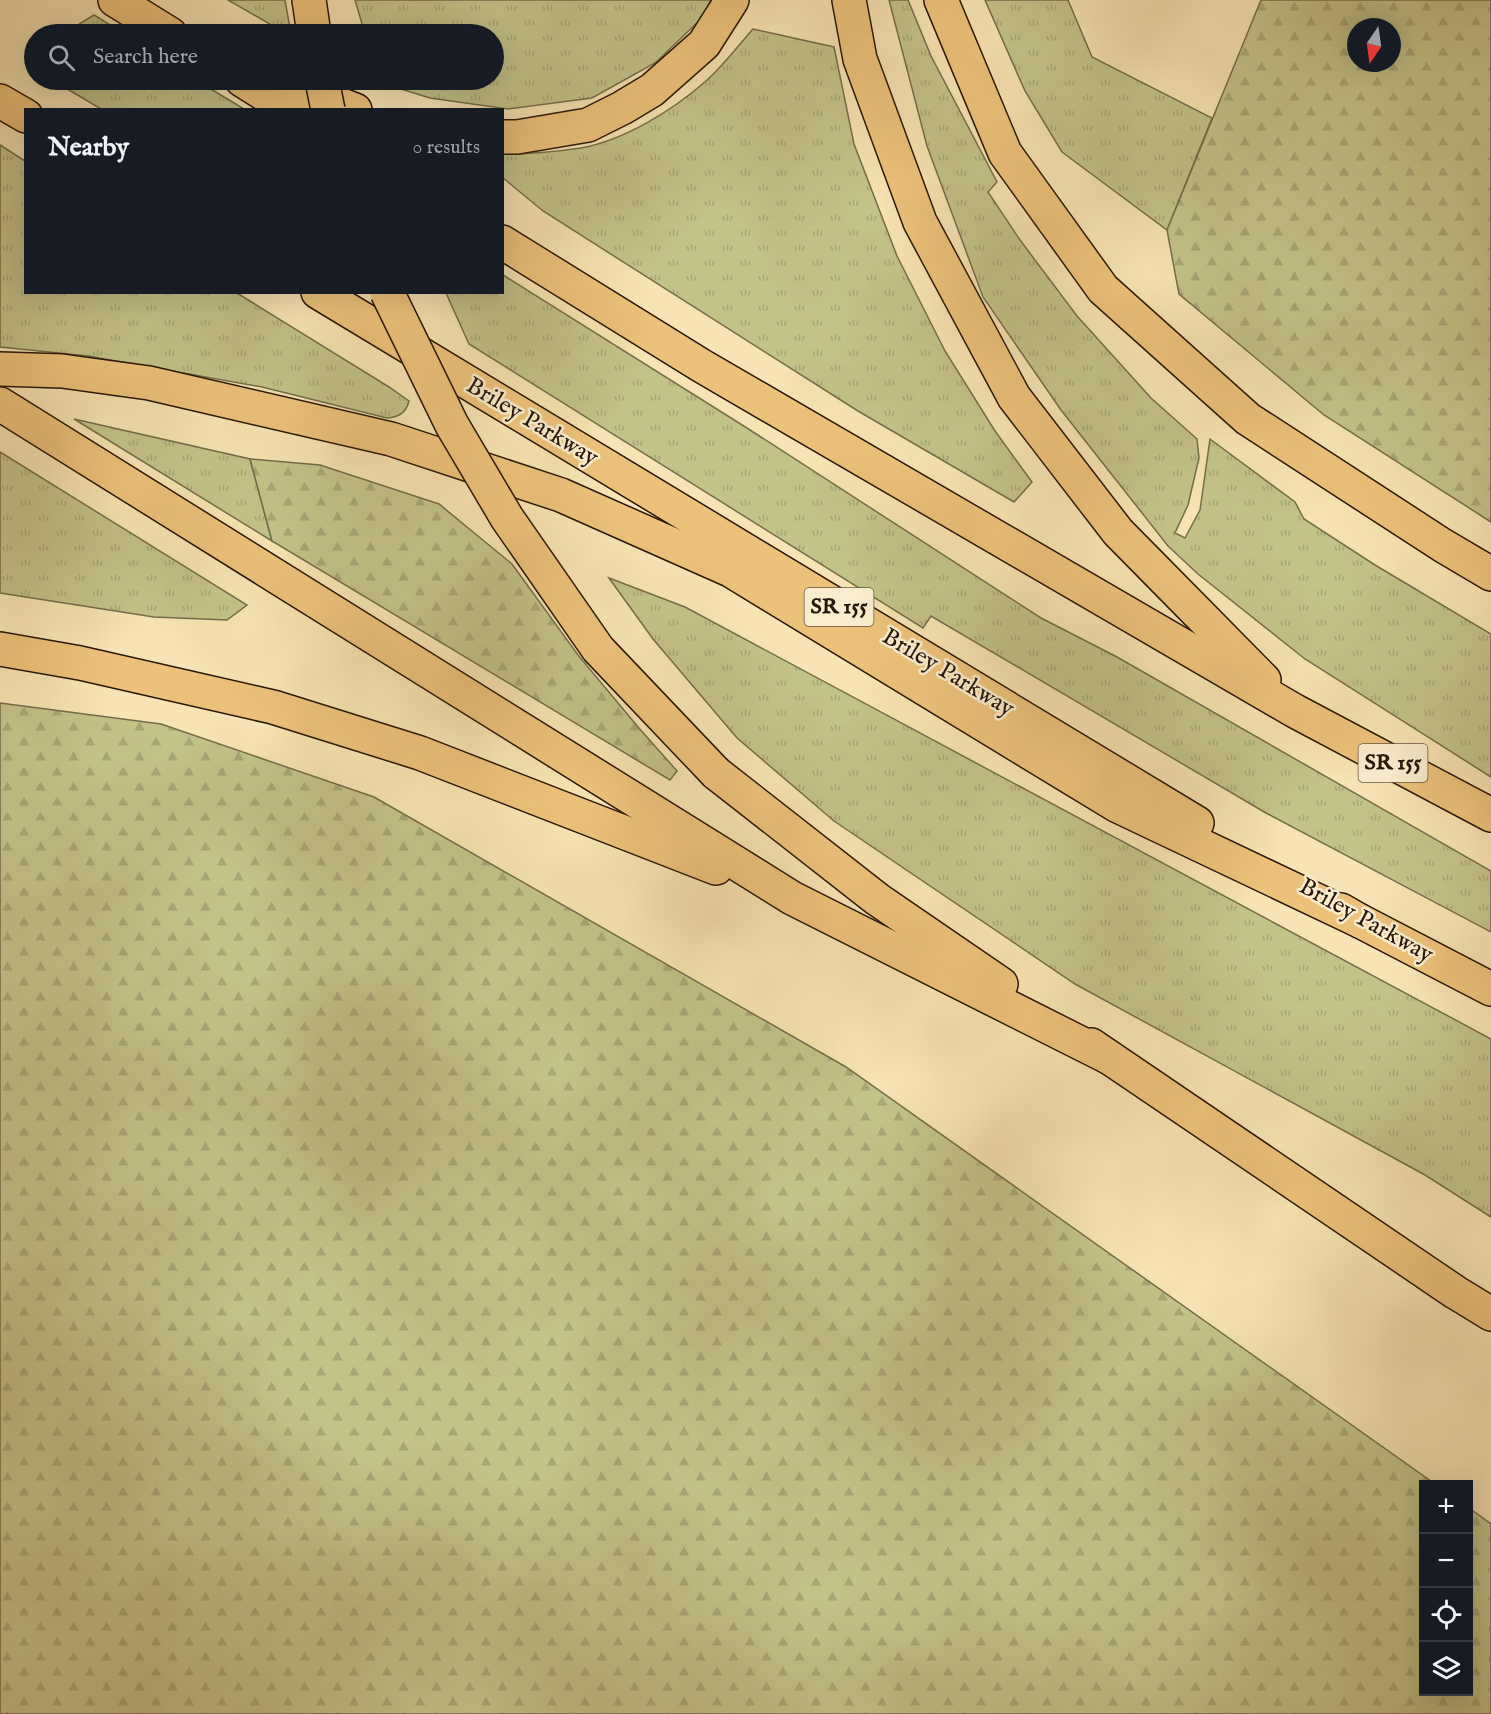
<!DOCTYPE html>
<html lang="en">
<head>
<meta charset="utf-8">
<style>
  body { margin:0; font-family:"IM FELL English",serif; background:#20242c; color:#f1f3f6 }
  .controls { position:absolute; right:18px; bottom:18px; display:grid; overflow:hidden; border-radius:0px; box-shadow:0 6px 24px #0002 }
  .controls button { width:54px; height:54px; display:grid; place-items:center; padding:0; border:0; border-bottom:2px solid #363941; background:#171b24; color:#f1f3f6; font:30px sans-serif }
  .compass { position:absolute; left:1347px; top:18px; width:54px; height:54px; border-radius:50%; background:#171b24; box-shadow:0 6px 24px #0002; rotate:193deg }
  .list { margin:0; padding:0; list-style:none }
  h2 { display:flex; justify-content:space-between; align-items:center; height:78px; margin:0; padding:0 24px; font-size:26px }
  h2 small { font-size:20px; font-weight:400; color:#9ea1a6 }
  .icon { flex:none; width:33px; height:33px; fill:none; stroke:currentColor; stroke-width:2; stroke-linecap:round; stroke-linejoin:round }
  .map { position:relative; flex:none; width:1491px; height:1714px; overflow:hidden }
  .search { position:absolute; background:#171b24; box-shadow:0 6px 24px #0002; left:24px; top:24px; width:480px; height:66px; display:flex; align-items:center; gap:15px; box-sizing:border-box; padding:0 21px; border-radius:33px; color:#9ea1a6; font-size:22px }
  .panel { position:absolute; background:#171b24; box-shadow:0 6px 24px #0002; left:24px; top:108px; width:480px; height:186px; border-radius:0px }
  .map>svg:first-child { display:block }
  .grass { fill:url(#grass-tufts); stroke:#756c4a; stroke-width:1.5 }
  .forest { fill:url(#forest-firs); stroke:#756c4a; stroke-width:1.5; fill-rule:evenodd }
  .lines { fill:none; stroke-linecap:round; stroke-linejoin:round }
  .highway-casing { stroke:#27160a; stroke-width:36 }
  .highway { stroke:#ecc27a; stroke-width:33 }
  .highway-bridge-casing { stroke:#27160a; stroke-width:36; stroke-linecap:butt }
  .highway-bridge { stroke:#ecc27a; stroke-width:33 }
  .labels { text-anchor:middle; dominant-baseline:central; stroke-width:5; stroke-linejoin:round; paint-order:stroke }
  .shield { fill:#faedce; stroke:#665645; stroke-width:1.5 }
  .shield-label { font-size:22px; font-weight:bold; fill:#27160a }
  .street-label { font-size:24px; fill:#27160a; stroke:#faedce }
</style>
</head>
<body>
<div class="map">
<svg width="1491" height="1714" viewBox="0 0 1491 1714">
  <defs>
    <pattern id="grass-tufts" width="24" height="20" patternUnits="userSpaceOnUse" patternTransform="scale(1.5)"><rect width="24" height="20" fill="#c3c289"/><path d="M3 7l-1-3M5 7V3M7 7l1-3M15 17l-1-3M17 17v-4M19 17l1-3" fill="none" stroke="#a8a675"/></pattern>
    <pattern id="forest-firs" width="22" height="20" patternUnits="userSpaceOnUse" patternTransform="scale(1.5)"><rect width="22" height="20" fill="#c3c289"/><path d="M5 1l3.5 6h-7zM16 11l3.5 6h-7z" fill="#a8a675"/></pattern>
  </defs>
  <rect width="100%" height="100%" fill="#f7e3b3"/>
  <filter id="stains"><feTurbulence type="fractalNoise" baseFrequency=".00333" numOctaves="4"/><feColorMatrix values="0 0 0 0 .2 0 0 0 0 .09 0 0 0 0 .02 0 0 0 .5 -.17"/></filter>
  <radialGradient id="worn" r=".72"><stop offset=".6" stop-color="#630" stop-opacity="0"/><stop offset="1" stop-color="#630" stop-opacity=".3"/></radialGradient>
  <g class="grass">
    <path d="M228,0H285L291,34H287Z"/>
    <path d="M355,0H711L700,20L655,63L592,98L508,109L430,98L378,82L377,80H494V34H365Z"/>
    <path d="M889,0H908L931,56L997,182L988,192L1020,240L1077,316L1151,398L1197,439L1199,458L1188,505L1175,533L1185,538L1200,510L1210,439L1295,502L1304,519L1375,565L1491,634V777L1305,659L1198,574L1168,546L1061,410L983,297L927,146Z"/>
    <path d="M985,0H1068L1092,57L1212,118L1167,230L1062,152L1025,91Z"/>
    <path d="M94,15L125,34H63Z"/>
    <path d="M753,29L834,47L854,144L897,256L945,351L995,431L1032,482L1014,502L858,411L543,211L503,178V154C528,154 555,152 581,148C625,140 673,110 706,81C723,66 738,46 753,29Z"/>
    <path d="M52,80H196L244,109H101Z"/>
    <path d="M0,145L25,161L26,292L237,293L389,387L409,401C406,413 399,417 387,418L262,387L88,356L0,347Z"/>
    <path d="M503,275L747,428L1041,618L1117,657L1491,871V932L1266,813L931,616L923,628L469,344L446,293L502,292Z"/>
    <path d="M74,419L250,459L272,541Z"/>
    <path d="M0,452L247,605L227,620L154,617L0,593Z"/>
    <path d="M609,578L685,607L1491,1039V1217L1425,1175L1075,984L834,821L737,738L653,639Z"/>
  </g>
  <g class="forest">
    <path d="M1261,0H1491V522L1324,415L1179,294L1167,230ZM1356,27H1392V63H1356Z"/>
    <path d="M250,459L320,465L439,504L512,564L578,655L638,727L677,771L670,780L272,541Z"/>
    <path d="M0,703L161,724L374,797L846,1067L1435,1484H1424V1692H1468L1469,1508L1491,1524V1714H0Z"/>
  </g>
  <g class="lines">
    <g class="highway-casing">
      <g id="highway">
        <path d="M115,0L170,34"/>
        <path d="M309,0L314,34"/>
        <path d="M849,0L860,59L920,222L1014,397L1118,532L1264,680"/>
        <path d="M941,0L1005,153L1103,289L1248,419L1442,545L1491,574"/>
        <path d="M242,80L290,110"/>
        <path d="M278,80L355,110"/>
        <path d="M0,101L26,116"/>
        <path d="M502,137H517L588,125L622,108L652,90L704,44L732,0"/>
        <path d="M502,242L702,366L1295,711L1491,815"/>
        <path d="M318,292L1197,823"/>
        <path d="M0,369L62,371L149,383L391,439L561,495L730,570L1116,805L1360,921"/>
        <path d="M0,404L792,898L1110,1058"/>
        <path d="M0,649L80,663L273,707L420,753L716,868"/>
        <path d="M716,773L877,899L1001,984"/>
        <path d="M1341,910L1360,921L1491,989"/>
        <path d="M1091,1045L1455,1292L1491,1314"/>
      </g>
    </g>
    <use href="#highway" class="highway"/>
    <g class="highway-bridge-casing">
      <g id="highway-bridge">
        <path d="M322,80L328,110"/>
        <path d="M387,292L452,425L507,518L598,649L716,773"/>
      </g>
    </g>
    <use href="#highway-bridge" class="highway-bridge"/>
  </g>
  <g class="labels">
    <g class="shield">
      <rect x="804.5" y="588" width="69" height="38" rx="4.5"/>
      <rect x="1358.5" y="744" width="69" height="38" rx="4.5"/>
    </g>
    <g class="shield-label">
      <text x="839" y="607">SR 155</text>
      <text x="1393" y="763">SR 155</text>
    </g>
    <g class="street-label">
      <text transform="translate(532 422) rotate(31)">Briley Parkway</text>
      <text transform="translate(948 673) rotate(31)">Briley Parkway</text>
      <text transform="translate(1366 921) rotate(29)">Briley Parkway</text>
    </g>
  </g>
  <rect width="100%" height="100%" filter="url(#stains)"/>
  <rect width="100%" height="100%" fill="url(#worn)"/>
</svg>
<div class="controls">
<button>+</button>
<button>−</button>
<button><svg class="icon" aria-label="locate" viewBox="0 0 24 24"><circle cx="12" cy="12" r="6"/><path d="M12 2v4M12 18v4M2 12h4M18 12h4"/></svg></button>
<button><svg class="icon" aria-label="layers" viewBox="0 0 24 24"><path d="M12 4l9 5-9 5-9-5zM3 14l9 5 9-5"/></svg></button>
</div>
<svg class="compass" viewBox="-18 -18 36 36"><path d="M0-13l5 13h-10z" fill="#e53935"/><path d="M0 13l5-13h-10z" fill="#9ea1a6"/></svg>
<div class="search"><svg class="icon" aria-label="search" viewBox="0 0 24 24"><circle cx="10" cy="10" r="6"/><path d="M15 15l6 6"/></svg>Search here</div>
<section class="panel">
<h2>Nearby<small>0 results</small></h2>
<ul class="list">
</ul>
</section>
</div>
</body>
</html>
